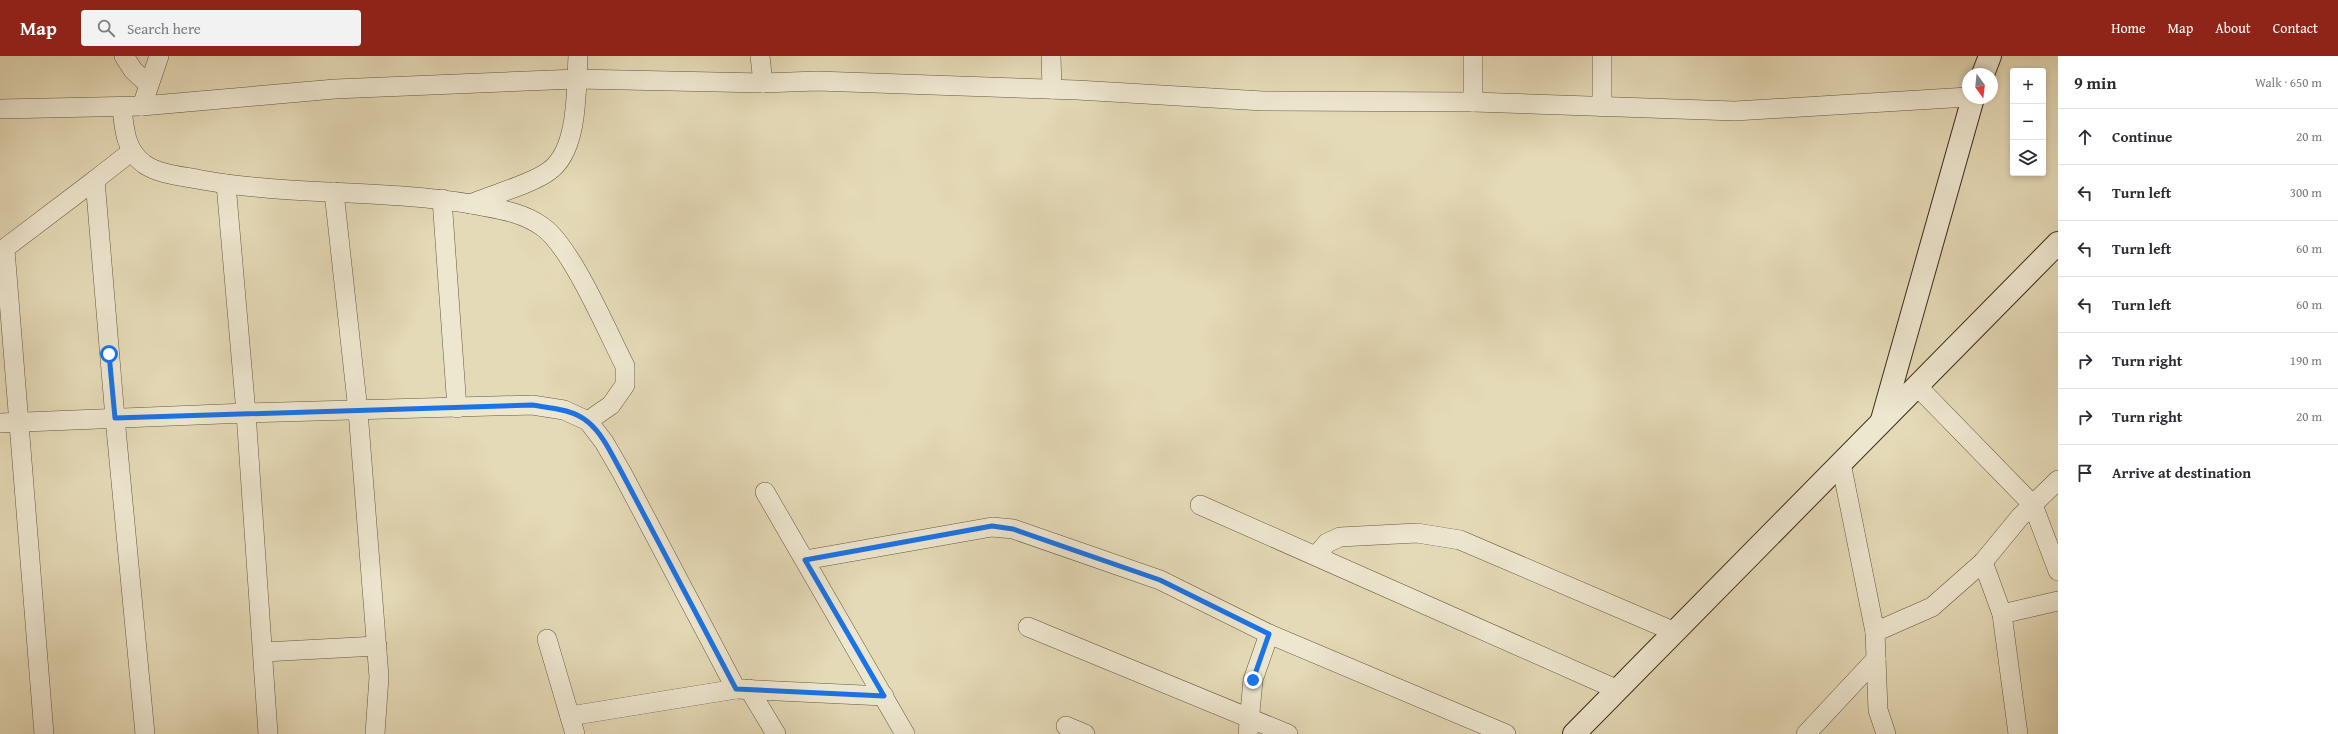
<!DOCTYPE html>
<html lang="en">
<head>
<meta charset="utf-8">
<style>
  body { margin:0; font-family:"Gentium Book Plus",serif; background:#f2f2f3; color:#2b2b33 }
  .controls { position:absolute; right:12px; top:12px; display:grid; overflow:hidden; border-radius:4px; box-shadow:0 2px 6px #0003 }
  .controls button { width:36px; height:36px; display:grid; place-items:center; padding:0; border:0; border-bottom:1px solid #e1e1e2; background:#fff; color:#2b2b33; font:20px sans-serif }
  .compass { position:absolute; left:1962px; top:12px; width:36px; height:36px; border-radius:50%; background:#fff; box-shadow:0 2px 6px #0003; rotate:165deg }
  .stop { position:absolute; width:12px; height:12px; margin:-9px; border:3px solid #1a73e8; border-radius:50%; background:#fff }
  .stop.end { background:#1a73e8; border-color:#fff; box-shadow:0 1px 4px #0008 }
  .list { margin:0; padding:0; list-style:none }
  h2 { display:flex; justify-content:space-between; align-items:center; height:52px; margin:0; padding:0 16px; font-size:17px }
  h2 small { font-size:13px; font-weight:400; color:#7c7c81 }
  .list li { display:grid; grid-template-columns:26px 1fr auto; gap:12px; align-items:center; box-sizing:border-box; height:56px; padding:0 16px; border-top:1px solid #e1e1e2 }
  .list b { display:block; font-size:15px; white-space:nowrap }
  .list em { font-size:13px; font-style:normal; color:#7c7c81 }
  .icon { flex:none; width:22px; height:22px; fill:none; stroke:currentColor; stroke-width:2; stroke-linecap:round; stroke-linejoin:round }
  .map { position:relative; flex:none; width:2058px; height:678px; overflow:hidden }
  header { display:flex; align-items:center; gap:24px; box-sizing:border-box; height:56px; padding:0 20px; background:#8f2418; color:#fff }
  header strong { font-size:19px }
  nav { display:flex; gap:22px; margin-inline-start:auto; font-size:14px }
  .search { width:280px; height:36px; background:#f2f2f3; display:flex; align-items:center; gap:10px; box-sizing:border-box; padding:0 14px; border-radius:4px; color:#7c7c81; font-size:15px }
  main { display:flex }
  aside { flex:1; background:#fff }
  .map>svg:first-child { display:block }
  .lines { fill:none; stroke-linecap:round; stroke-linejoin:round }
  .street-casing { stroke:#66583f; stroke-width:20 }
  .secondary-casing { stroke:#3c2c17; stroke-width:24 }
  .street { stroke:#eee7d0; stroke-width:19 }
  .secondary { stroke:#eee7d0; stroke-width:22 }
  .route { stroke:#1a73e8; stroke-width:5 }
</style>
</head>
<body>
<header>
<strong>Map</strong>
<div class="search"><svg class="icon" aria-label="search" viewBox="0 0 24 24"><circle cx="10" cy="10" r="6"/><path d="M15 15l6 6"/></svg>Search here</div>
<nav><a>Home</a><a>Map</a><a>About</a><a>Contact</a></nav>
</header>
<main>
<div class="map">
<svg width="2058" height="678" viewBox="0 0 2058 678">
  <rect width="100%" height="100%" fill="#e5dab7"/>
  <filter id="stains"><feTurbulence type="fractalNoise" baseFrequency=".005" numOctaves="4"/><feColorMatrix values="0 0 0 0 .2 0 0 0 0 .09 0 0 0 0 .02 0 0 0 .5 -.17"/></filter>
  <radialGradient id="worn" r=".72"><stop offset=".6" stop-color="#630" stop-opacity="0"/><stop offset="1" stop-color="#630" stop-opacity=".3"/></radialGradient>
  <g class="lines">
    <g class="street-casing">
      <g id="street">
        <path d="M124,0L133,14L149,29"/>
        <path d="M760,0L763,27"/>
        <path d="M1051,0L1052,33"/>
        <path d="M1473,0V46"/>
        <path d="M1602,0V51"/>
        <path d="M142,50L159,0"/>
        <path d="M122,51C124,72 125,94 144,108C160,119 183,120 202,124C290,140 382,133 471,148C496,153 521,155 543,171C572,192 607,275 625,310V329L611,349L588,365L604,386L622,417L736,633L884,640"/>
        <path d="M0,53L142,50L335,33L577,23L763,27L817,25L1077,34L1263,45L1473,46L1735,55L1968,41"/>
        <path d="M132,95L95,124L115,362L145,678"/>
        <path d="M226,128L246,357L532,349L564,354L588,365"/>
        <path d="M334,136L358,355L379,621L375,678"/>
        <path d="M442,143L457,352"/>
        <path d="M470,148C491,139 532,128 549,115C579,94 576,33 578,0"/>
        <path d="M5,194L44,678"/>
        <path d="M0,196L95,124"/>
        <path d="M1917,330L2033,449L2058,515"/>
        <path d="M0,367L246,357L268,678"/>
        <path d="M1841,407L1875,576L1932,551L1983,506L2020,461L2058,424"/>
        <path d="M765,436L905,678"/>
        <path d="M1200,449L1618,634"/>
        <path d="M1316,500L1327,487L1340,481L1417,477L1460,484L1675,576"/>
        <path d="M805,504L992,471L1013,473L1160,524L1269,578L1506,678"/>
        <path d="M1983,506L2002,558L2018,678"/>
        <path d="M2002,558L2058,545"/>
        <path d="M1028,571L1288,678"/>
        <path d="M1875,576L1878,654L1886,678"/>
        <path d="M547,583L575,678"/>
        <path d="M264,596L377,590"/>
        <path d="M749,633L776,678"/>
        <path d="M570,660L736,633"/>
        <path d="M1066,670L1085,678"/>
        <path d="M1248,678L1253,624L1269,578"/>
        <path d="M1806,678L1876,603"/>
      </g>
    </g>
    <g class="secondary-casing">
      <g id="secondary">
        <path d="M1983,18L1990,0"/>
        <path d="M1882,364L1973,42"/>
        <path d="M1574,678L2058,187"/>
      </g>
    </g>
    <use href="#street" class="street"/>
    <use href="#secondary" class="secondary"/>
  </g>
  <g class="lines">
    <path class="route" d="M109,298L115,362L532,349C550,352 573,353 588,366C603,378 613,401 622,417L736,633L884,640L805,504L992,470L1013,473L1160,524L1269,578L1253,624"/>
  </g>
  <rect width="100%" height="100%" filter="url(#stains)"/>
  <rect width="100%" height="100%" fill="url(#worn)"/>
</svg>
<div class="controls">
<button>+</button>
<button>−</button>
<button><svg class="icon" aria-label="layers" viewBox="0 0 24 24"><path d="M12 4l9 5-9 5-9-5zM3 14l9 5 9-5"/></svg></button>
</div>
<svg class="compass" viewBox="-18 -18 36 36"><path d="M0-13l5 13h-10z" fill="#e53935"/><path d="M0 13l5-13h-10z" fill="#7c7c81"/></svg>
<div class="stop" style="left:109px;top:298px"></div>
<div class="stop end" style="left:1253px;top:624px"></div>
</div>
<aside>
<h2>9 min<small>Walk · 650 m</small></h2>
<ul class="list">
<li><svg class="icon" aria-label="ahead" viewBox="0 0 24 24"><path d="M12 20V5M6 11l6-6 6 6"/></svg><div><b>Continue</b></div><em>20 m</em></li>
<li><svg class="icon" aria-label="left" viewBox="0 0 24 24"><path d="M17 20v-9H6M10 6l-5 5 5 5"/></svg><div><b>Turn left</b></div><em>300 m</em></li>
<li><svg class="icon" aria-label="left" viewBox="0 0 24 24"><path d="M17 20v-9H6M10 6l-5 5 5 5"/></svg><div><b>Turn left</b></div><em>60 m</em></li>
<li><svg class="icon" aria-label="left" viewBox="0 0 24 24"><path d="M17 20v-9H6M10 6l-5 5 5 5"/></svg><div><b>Turn left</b></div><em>60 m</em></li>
<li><svg class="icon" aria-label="right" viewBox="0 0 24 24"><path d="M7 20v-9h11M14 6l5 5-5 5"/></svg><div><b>Turn right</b></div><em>190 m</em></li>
<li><svg class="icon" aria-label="right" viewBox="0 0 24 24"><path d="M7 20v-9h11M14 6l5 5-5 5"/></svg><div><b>Turn right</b></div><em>20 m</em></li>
<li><svg class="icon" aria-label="arrive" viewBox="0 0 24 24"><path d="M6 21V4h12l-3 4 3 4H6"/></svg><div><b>Arrive at destination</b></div></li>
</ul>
</aside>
</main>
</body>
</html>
